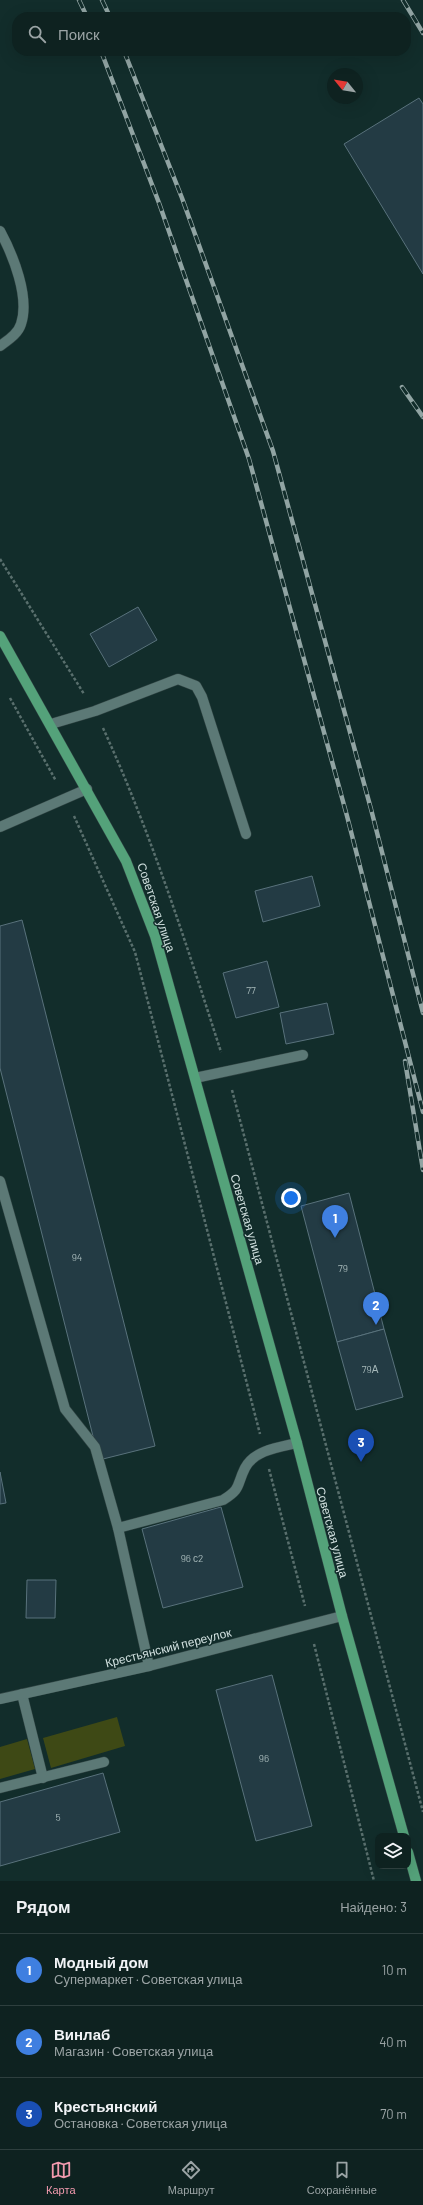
<!DOCTYPE html>
<html lang="ru">
<head>
<meta charset="utf-8">
<style>
  body { margin:0; font-family:Barlow,sans-serif; background:#1c2f2d; color:#f1f3f6 }
  .controls { position:absolute; right:12px; bottom:12px; display:grid; overflow:hidden; border-radius:8px; box-shadow:0 4px 16px #0002 }
  .controls button { width:36px; height:36px; display:grid; place-items:center; padding:0; border:0; border-bottom:1px solid #2e3f3e; background:#0e2220; color:#f1f3f6; font:20px sans-serif }
  .compass { position:absolute; left:327px; top:68px; width:36px; height:36px; border-radius:50%; background:#0e2220; box-shadow:0 4px 16px #0002; rotate:300deg }
  .you { position:absolute; left:291px; top:1198px; width:14px; height:14px; margin:-10px; border:3px solid #fff; border-radius:50%; background:#1a73e8; box-shadow:0 0 0 6px #1a73e833 }
  .badge { display:grid; place-items:center; width:26px; height:26px; border-radius:50%; background:#f29aae; color:#fff; font-size:13px; font-weight:700 }
  .pin { position:absolute; translate:-50% -33px; filter:drop-shadow(0 1px 2px #0008) }
  .pin::after { content:''; position:absolute; top:21px; width:14px; height:12px; background:inherit; clip-path:polygon(0 0,100% 0,50% 100%) }
  .list { margin:0; padding:0; list-style:none }
  h2 { display:flex; justify-content:space-between; align-items:center; height:52px; margin:0; padding:0 16px; font-size:17px }
  h2 small { font-size:13px; font-weight:400; color:#9ba4a5 }
  .list li { display:grid; grid-template-columns:26px 1fr auto; gap:12px; align-items:center; box-sizing:border-box; height:72px; padding:0 16px; border-top:1px solid #2e3f3e }
  .list b { display:block; font-size:15px; white-space:nowrap }
  .list p { margin:0; font-size:13px; white-space:nowrap; color:#9ba4a5 }
  .list em { font-size:13px; font-style:normal; color:#9ba4a5 }
  .icon { flex:none; width:22px; height:22px; fill:none; stroke:currentColor; stroke-width:2; stroke-linecap:round; stroke-linejoin:round }
  .map { position:relative; flex:none; width:423px; height:1881px; overflow:hidden }
  .search { position:absolute; background:#0e2220; box-shadow:0 4px 16px #0002; left:12px; right:12px; top:12px; height:44px; display:flex; align-items:center; gap:10px; box-sizing:border-box; padding:0 14px; border-radius:16px; color:#9ba4a5; font-size:15px }
  .sheet { height:268px; background:#0e2220 }
  nav { display:flex; justify-content:space-around; align-items:center; box-sizing:border-box; height:56px; border-top:1px solid #2e3f3e; background:#0e2220; font-size:11px; color:#9ba4a5 }
  nav a { display:grid; justify-items:center; gap:2px }
  nav .on { color:#f29aae }
  .map>svg:first-child { display:block }
  .green { fill:#3e4915 }
  .building { fill:#233b44; stroke:#59727c }
  .lines { fill:none; stroke-linecap:round; stroke-linejoin:round }
  .lane-casing { stroke:#324645; stroke-width:11 }
  .street-casing { stroke:#324645; stroke-width:11 }
  .primary-casing { stroke:#324645; stroke-width:11 }
  .path { stroke:#596f6d; stroke-width:2.5; stroke-dasharray:3 2; stroke-linecap:butt }
  .lane { stroke:#5c7976; stroke-width:10 }
  .street { stroke:#5c7976; stroke-width:10 }
  .primary { stroke:#54a27a; stroke-width:10 }
  .rail-casing { stroke:#91a4a3; stroke-width:4.5 }
  .rail { stroke:#122d2b; stroke-width:3; stroke-dasharray:9; stroke-linecap:butt }
  .labels { text-anchor:middle; dominant-baseline:central; stroke-width:3; stroke-linejoin:round; paint-order:stroke }
  .number-label { font-size:10px; fill:#a6b8b9 }
  .street-label { font-size:12px; fill:#d2e1e0; stroke:#122d2b }
</style>
</head>
<body>
<div class="map">
<svg width="423" height="1881" viewBox="0 0 423 1881">
  <rect width="100%" height="100%" fill="#122d2b"/>
  <g class="green">
    <path d="M117,1717L125,1746L51,1768L43,1738Z"/>
    <path d="M27,1739L35,1769L0,1779V1747Z"/>
  </g>
  <g class="building">
    <path d="M419,98L423,104V274L344,144Z"/>
    <path d="M138,607L157,640L109,667L90,634Z"/>
    <path d="M312,876L320,906L263,922L255,891Z"/>
    <path d="M22,920L155,1446L99,1460L0,1068V926Z"/>
    <path d="M267,961L279,1007L236,1018L223,973Z"/>
    <path d="M327,1003L334,1034L286,1044L280,1013Z"/>
    <path d="M349,1193L384,1329L337,1342L301,1206Z"/>
    <path d="M384,1329L403,1397L356,1410L337,1342Z"/>
    <path d="M0,1472L6,1503L0,1504Z"/>
    <path d="M221,1507L243,1587L163,1608L142,1529Z"/>
    <path d="M27,1580H56L55,1618H26Z"/>
    <path d="M272,1675L312,1826L256,1841L216,1690Z"/>
    <path d="M103,1773L120,1832L0,1866V1802Z"/>
  </g>
  <g class="lines">
    <g class="lane-casing">
      <g id="lane">
        <path d="M0,231C13,255 30,297 21,324C18,334 8,340 0,346"/>
        <path d="M51,724L95,711L178,679L196,686L202,697L246,834"/>
        <path d="M195,1078L303,1055"/>
        <path d="M0,1181L65,1409L95,1447L118,1528L149,1666"/>
        <path d="M118,1528L223,1500C242,1488 236,1486 245,1468C254,1450 280,1447 297,1443"/>
        <path d="M22,1694L43,1778"/>
        <path d="M0,1788L104,1762"/>
      </g>
    </g>
    <g class="street-casing">
      <g id="street">
        <path d="M0,827L87,789"/>
        <path d="M0,1699L149,1666L342,1616"/>
      </g>
    </g>
    <g class="primary-casing">
      <g id="primary">
        <path d="M0,636L126,861L155,936L297,1443L342,1616L404,1836"/>
        <path d="M408,1852L416,1881"/>
      </g>
    </g>
    <g class="path">
      <path d="M0,559L84,694"/>
      <path d="M10,698L56,781"/>
      <path d="M103,728C151,833 186,943 221,1052"/>
      <path d="M74,816L135,952L260,1434"/>
      <path d="M232,1090L423,1812"/>
      <path d="M269,1469L305,1606"/>
      <path d="M314,1644L374,1881"/>
    </g>
    <use href="#lane" class="lane"/>
    <use href="#street" class="street"/>
    <use href="#primary" class="primary"/>
    <g class="rail-casing">
      <g id="rail">
        <path d="M79,0L87,17"/>
        <path d="M102,0L110,17"/>
        <path d="M403,0L423,33"/>
        <path d="M101,51L159,203L249,459L347,816L423,1112"/>
        <path d="M124,51L182,198L273,451L371,809L423,1013"/>
        <path d="M402,387L423,417"/>
        <path d="M405,1061L423,1170"/>
      </g>
    </g>
    <use href="#rail" class="rail"/>
  </g>
  <g class="labels">
    <g class="number-label">
      <text x="251" y="990">77</text>
      <text x="77" y="1257">94</text>
      <text x="343" y="1268">79</text>
      <text x="370" y="1369">79А</text>
      <text x="192" y="1558">96 с2</text>
      <text x="264" y="1758">96</text>
      <text x="58" y="1817">5</text>
    </g>
    <g class="street-label">
      <text transform="translate(157 907) rotate(71)">Советская улица</text>
      <text transform="translate(248 1219) rotate(74)">Советская улица</text>
      <text transform="translate(333 1532) rotate(75)">Советская улица</text>
      <text transform="translate(168 1647) rotate(-14)">Крестьянский переулок</text>
    </g>
  </g>
</svg>
<div class="controls">
<button><svg class="icon" aria-label="layers" viewBox="0 0 24 24"><path d="M12 4l9 5-9 5-9-5zM3 14l9 5 9-5"/></svg></button>
</div>
<svg class="compass" viewBox="-18 -18 36 36"><path d="M0-13l5 13h-10z" fill="#e53935"/><path d="M0 13l5-13h-10z" fill="#9ba4a5"/></svg>
<div class="you"></div>
<div class="pin badge" style="left:335px;top:1238px;background:#3f7fe0">1</div>
<div class="pin badge" style="left:376px;top:1325px;background:#3f7fe0">2</div>
<div class="pin badge" style="left:361px;top:1462px;background:#1a4fb4">3</div>
<div class="search"><svg class="icon" aria-label="search" viewBox="0 0 24 24"><circle cx="10" cy="10" r="6"/><path d="M15 15l6 6"/></svg>Поиск</div>
</div>
<section class="sheet">
<h2>Рядом<small>Найдено: 3</small></h2>
<ul class="list">
<li><span class="badge" style="background:#3f7fe0">1</span><div><b>Модный дом</b><p>Супермаркет · Советская улица</p></div><em>10 m</em></li>
<li><span class="badge" style="background:#3f7fe0">2</span><div><b>Винлаб</b><p>Магазин · Советская улица</p></div><em>40 m</em></li>
<li><span class="badge" style="background:#1a4fb4">3</span><div><b>Крестьянский</b><p>Остановка · Советская улица</p></div><em>70 m</em></li>
</ul>
</section>
<nav>
<a class="on"><svg class="icon" aria-label="map" viewBox="0 0 24 24"><path d="M3 6l6-2 6 2 6-2v14l-6 2-6-2-6 2zM9 4v14M15 6v14"/></svg>Карта</a>
<a><svg class="icon" aria-label="directions" viewBox="0 0 24 24"><path d="M12 3l9 9-9 9-9-9zM9 14v-3h6M13 9l2 2-2 2"/></svg>Маршрут</a>
<a><svg class="icon" aria-label="saved" viewBox="0 0 24 24"><path d="M7 4h10v16l-5-4-5 4z"/></svg>Сохранённые</a>
</nav>
</body>
</html>
